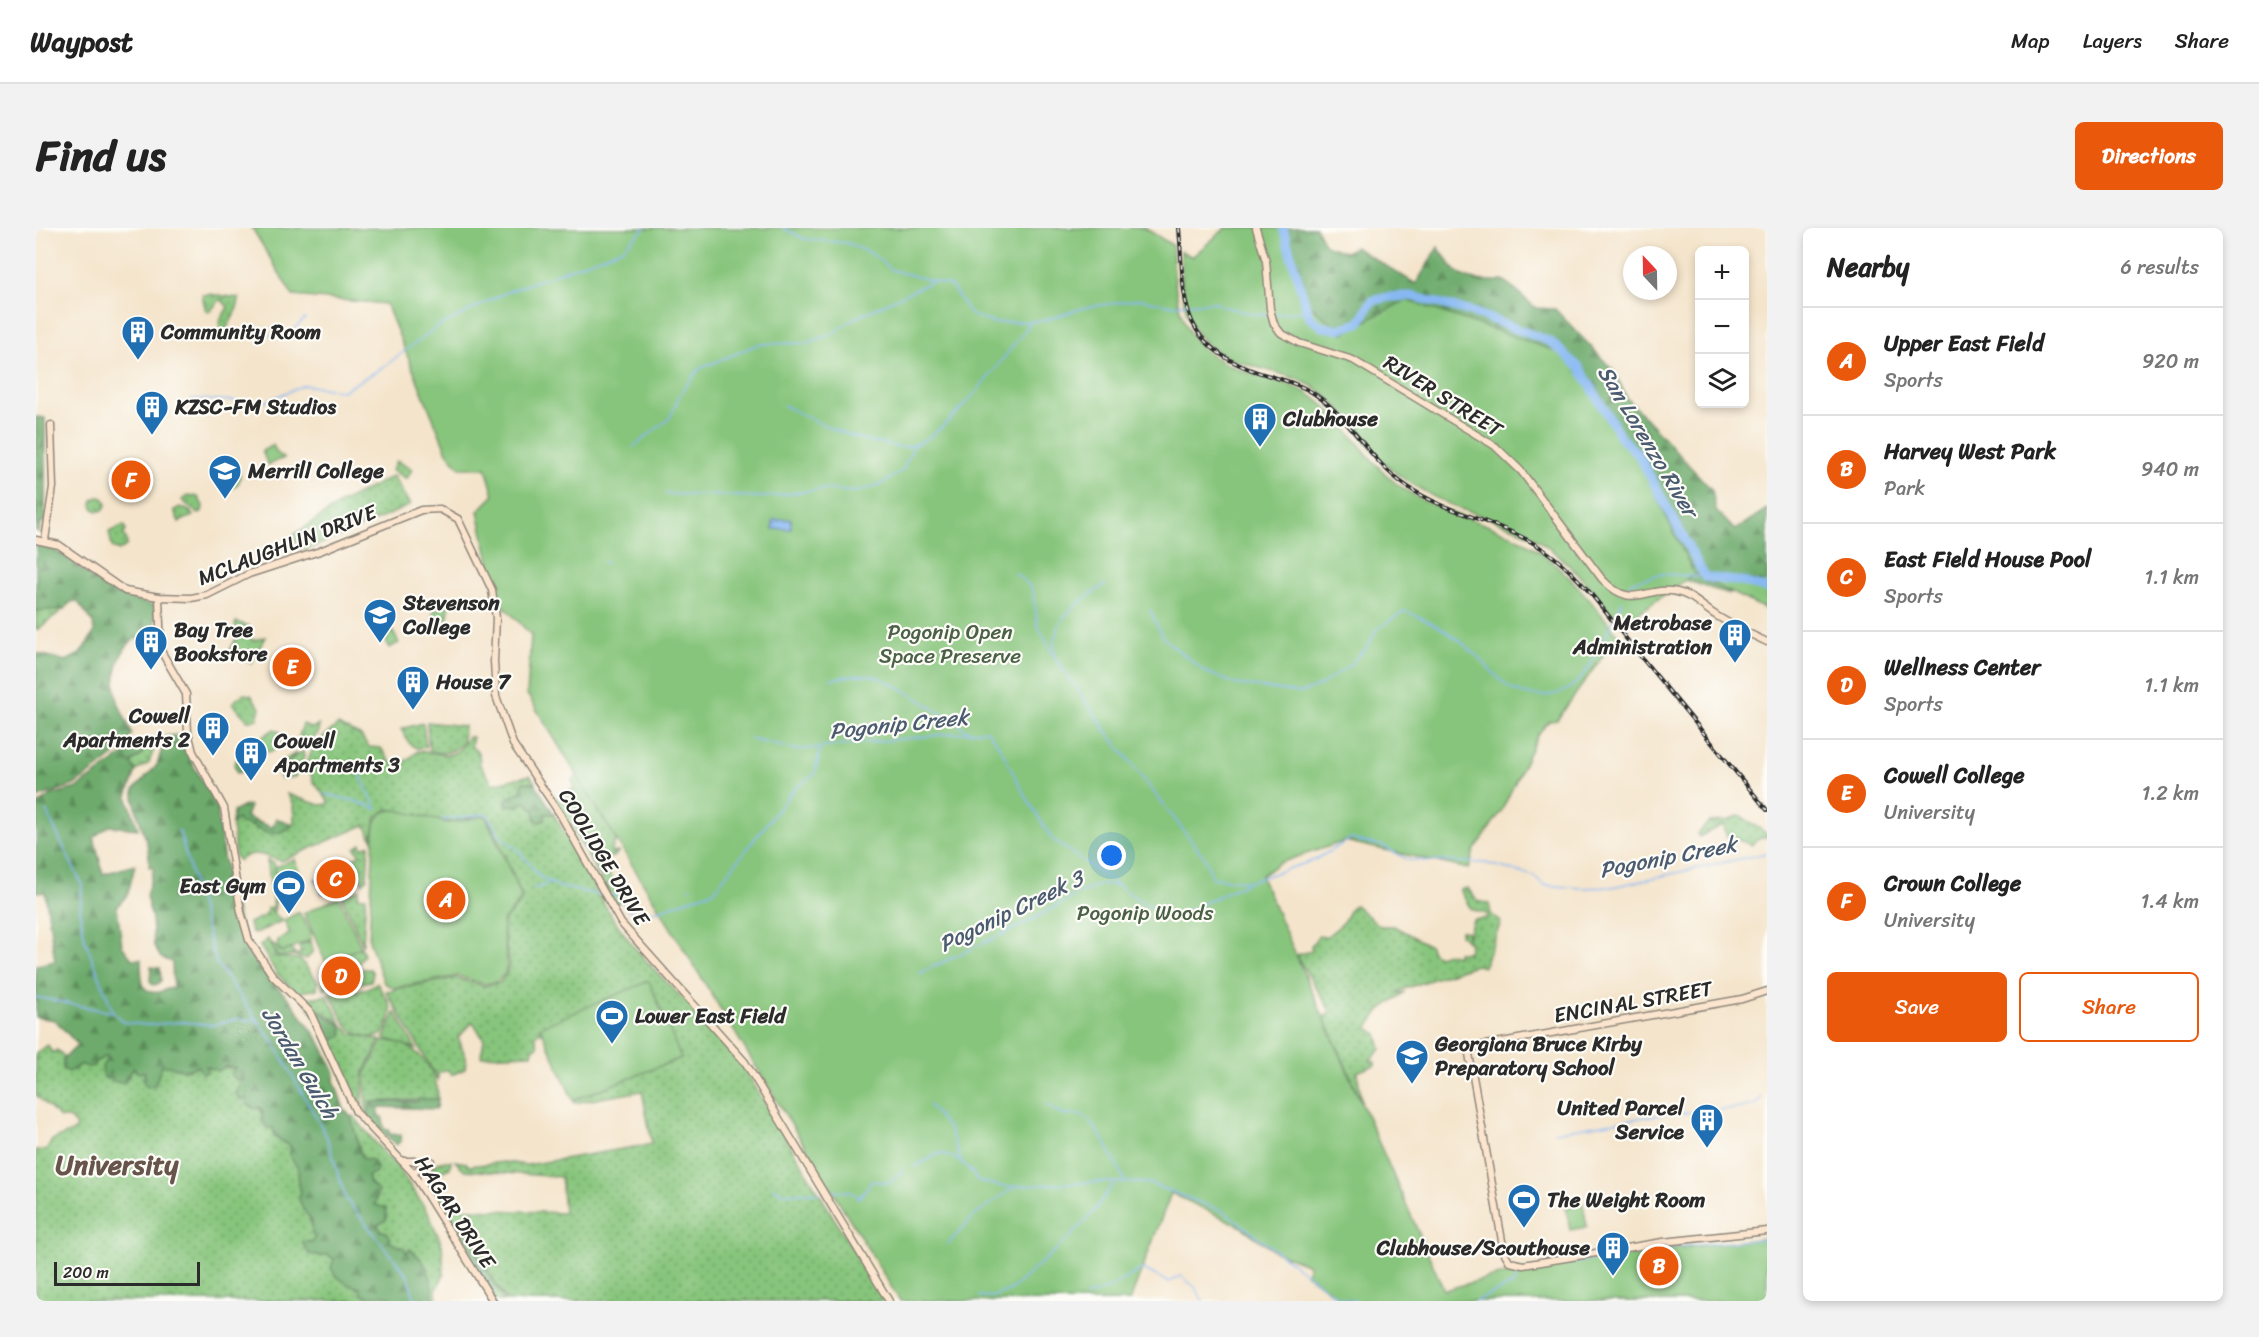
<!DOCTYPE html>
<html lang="en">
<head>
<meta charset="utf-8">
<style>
  body { margin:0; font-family:Sriracha,sans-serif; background:#f2f2f2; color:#222 }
  .controls { position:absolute; right:18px; top:18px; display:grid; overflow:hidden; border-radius:9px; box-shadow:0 3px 9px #0003 }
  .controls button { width:54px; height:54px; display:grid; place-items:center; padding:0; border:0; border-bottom:2px solid #e0e0e0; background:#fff; color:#222; font:30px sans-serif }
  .compass { position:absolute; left:1587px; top:18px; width:54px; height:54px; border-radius:50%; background:#fff; box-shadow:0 3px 9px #0003; rotate:338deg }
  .scale { position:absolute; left:18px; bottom:15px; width:146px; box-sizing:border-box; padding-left:6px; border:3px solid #2b2b2b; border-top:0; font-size:16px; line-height:21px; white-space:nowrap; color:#2b2b2b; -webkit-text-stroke:4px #fdfcf7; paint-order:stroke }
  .you { position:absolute; left:1076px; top:628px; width:21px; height:21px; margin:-15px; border:4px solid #fff; border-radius:50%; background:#1a73e8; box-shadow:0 0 0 9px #1a73e833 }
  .badge { display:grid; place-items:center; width:39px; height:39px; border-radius:50%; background:#ea580c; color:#fff; font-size:20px; font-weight:700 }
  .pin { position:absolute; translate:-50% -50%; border:3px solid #fff; box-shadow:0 2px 6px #0006 }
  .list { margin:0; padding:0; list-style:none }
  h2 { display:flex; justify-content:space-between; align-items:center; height:78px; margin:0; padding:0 24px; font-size:26px }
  h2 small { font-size:20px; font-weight:400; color:#767676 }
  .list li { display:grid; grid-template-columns:39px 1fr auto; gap:18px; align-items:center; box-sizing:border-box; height:108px; padding:0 24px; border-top:2px solid #e0e0e0 }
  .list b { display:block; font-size:22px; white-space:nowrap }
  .list p { margin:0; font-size:20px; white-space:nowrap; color:#767676 }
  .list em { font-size:20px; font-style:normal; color:#767676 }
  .actions { display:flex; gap:12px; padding:18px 24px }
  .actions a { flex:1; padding:14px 0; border:2px solid #ea580c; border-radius:9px; text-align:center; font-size:21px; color:#ea580c }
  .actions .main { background:#ea580c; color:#fff }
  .icon { flex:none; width:33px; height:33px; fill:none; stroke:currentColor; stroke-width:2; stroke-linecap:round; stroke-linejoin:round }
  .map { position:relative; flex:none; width:1731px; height:1073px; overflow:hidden; border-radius:9px }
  header { display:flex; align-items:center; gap:36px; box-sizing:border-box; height:84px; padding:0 30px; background:#fff; border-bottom:2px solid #e0e0e0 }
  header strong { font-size:28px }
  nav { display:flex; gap:33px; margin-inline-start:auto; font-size:21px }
  .intro { display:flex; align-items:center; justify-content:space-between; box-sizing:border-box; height:144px; padding:0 36px }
  h1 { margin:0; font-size:42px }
  .button { padding:15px 27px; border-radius:9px; background:#ea580c; color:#fff; font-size:21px; font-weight:700 }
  main { display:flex; gap:36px; padding:0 36px }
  aside { flex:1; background:#fff; border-radius:9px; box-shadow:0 3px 9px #0003 }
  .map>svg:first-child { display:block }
  .grass { fill:url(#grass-dots); stroke:#597854; stroke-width:1.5 }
  .forest { fill:url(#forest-firs); stroke:#4c6a4c; stroke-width:1.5 }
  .park { fill:#87c57c; stroke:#597854; stroke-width:1.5 }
  .water { fill:url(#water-waves); stroke:#59728f; stroke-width:1.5 }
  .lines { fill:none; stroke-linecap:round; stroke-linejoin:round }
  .stream { stroke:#87b8f3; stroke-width:1.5 }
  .river { stroke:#87b8f3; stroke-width:9 }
  .secondary-casing { stroke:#90887b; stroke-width:9 }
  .secondary { stroke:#fce5cf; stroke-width:6 }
  .rail-casing { stroke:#2b2b2b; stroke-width:4 }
  .rail { stroke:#fdfcf7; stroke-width:1.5; stroke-dasharray:4.5; stroke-linecap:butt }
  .labels { text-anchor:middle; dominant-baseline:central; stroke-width:4.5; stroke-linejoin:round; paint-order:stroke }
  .poi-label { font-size:21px; font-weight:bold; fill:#2b2b2b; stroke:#fdfcf7; text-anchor:start }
  .street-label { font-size:21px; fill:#2b2b2b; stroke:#fdfcf7 }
  .park-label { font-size:21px; fill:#4b6147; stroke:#fdfcf7 }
  .water-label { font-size:22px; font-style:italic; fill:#4b5c71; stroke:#fdfcf7 }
  .district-label { font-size:27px; font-weight:bold; fill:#67544a; stroke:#fdfcf7 }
</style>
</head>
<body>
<header>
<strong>Waypost</strong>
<nav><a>Map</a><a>Layers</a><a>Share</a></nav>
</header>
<div class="intro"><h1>Find us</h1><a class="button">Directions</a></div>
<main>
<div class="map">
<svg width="1731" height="1073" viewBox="0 0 1731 1073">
  <defs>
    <pattern id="grass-dots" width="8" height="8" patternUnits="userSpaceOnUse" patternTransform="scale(1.5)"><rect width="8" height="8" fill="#87c57c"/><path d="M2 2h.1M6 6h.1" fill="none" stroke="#6fa066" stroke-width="1.8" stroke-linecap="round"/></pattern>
    <pattern id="forest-firs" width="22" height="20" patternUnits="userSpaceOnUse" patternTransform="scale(1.5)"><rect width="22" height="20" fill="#6daa6c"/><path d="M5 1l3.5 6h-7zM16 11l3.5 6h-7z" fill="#5a8b59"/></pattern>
    <pattern id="water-waves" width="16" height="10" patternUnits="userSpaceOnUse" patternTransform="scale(1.5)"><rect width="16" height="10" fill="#87b8f3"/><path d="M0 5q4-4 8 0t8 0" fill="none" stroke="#6f96c5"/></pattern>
  </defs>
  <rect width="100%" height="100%" fill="#fdfcf7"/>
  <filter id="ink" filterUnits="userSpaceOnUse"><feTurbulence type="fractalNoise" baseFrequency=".0167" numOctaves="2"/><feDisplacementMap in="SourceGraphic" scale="12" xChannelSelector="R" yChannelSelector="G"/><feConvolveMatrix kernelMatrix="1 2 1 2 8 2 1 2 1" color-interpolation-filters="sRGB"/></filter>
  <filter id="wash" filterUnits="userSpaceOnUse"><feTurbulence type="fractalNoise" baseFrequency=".008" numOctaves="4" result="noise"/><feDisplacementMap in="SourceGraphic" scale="24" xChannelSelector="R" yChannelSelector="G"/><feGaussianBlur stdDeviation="1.35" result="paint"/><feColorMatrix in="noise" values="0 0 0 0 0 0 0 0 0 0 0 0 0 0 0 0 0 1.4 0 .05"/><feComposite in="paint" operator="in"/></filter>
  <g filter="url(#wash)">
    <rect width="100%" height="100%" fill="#f4e4cb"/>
    <g class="grass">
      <path d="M173,66L203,70C203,79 194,97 187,104L184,103V93L192,79L185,71L173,84L170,83L166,67Z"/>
      <path d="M360,233L376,241L371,251L356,243Z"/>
      <circle cx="192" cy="249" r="12"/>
      <path d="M357,248L374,277C339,294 304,307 268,323L256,308L305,275Z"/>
      <path d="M153,267L162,269L167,278L166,284L162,286L146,272Z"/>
      <circle cx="63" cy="276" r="7"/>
      <path d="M144,279L154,283L157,288L143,294L138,282Z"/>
      <path d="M88,297L90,303L87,307L90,310L91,317L83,323L76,319L73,304Z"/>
      <path d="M414,376L410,399L400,397L397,382Z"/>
      <path d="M28,381L2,401L0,402V383Z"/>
      <path d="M200,394L213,398L216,413L229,409L216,435L194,422L203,405L199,398Z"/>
      <path d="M356,402L363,415L353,420L347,406Z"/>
      <path d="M207,466L215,467L224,480L221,491L212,493L196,475Z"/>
      <path d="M391,494L428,498L427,514C418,525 406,527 393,522Z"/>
      <path d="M387,495L390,519L380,520L373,515L365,501Z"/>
      <path d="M267,496L275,500L283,497L282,505L270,519L265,516L263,508Z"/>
      <path d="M302,497L324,507L333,519L345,520L354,534L370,533L382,523C405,524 417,537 432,509H437L435,518L443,525L444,537L457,556L494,547L499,555L487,554L485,563L470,572L482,578L489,574L498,581L500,593L509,592V586H518C542,628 563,674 593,712C626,756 672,789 704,834L848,1073H471L413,982L400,968L390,947C396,937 403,932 415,933L414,940L395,948L414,980L528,985L525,949L428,942L419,933L431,935L432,938L468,934L491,937L616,916L606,863L538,875L537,872L645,830L504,800L506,804L499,807L502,818L497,821L496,826L445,828L448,812L437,794L422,809L430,830L429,841L415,847L412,842L402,845V852L350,763L420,750L448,758L463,755L470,747L473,737L467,699L470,690L485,674L486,667L451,588L445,587L415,594L352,581L340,589L336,611L329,597L245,633C228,628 216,620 203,633L199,628L196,596L201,591C218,600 242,616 258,595L257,576L251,566L284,577L292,576L293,574L277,553L271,534L279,516Z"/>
      <path d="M238,501L244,504L245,516L237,523L230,524L223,516V511Z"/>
      <path d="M114,512L119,518L113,535L100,543L95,535L105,528L102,520L98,519Z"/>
      <path d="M267,523L268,529L259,549L245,551L242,545L246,543L243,542L247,533L260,525L246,542L258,529Z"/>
      <path d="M548,544L584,611L579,613L575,625L582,624L578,629H568L562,624L557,632L571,642L578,654L585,653L595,667L594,677L586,673L579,676L518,569L524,570L530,575L531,567L528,565L537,561L538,556L536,552Z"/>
      <path d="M1704,587L1731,606V609L1722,611L1716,617L1691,608L1686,597L1663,609L1662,606L1673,594L1691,593Z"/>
      <path d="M325,616L326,620L333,617L331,651L326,655L315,631L324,627L319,620Z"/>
      <path d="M231,632L239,636L237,640L250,666L240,670L238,684Z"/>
      <path d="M1431,660L1442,673L1453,676L1455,686L1465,694L1447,739L1441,737L1433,739L1365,762L1361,765L1369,764L1344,782L1332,799L1341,806L1345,821L1334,833L1339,834V837L1321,844L1326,874L1288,789L1295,784L1260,727L1276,723L1275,718L1282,708L1290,709L1306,696L1315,679L1319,677L1344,698H1358L1394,718L1396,724L1402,728L1411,725L1421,728V724H1432L1431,728L1434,715L1424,707L1425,702L1431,704V710L1437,692L1452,690L1451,686L1435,681L1424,662Z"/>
      <path d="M323,661L322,669H330L327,717L306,669Z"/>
      <path d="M235,679L236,684L246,693L220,705L215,704L213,695L230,687L231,680Z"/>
      <path d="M232,711L240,729L264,731L282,754L281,761L261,765L241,746L224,718Z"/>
      <path d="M275,713L277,723L271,731L257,727L242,729L235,714L246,724L256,720L259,727L265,725L263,718Z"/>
      <path d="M325,719L328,727L323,735L304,740L301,730Z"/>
      <path d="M323,738L324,741H334L337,745L335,753L287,761V754L294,757L321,751L317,739Z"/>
      <path d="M341,755C356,779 361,780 347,806C341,810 336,809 329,808C304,802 306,783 293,765L330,761Z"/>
      <path d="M291,767L305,795L282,781L272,770Z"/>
      <path d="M359,785H360L380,821L348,810Z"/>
      <path d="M305,797L317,806L344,812L327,848L326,886L312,863L290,810L293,812L306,807Z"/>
      <path d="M346,813C378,811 402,841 402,871L334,874V890H330L329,846Z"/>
      <path d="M12,817L16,825L21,822L28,828L27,831L38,842L44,836L72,827L75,834V851L84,855L89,854L97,840L109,844L118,854L126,837L199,840L196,847L209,852L210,869C227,880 236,898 248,916L252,915L255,921L253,927L260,933L263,942L262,955L279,1008L276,1014L270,1013L298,1031L299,1047C314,1058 332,1067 350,1067L355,1073H0V922L10,923L16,912L38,903L40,898L33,890H24L0,867V825Z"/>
      <path d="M318,888C325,897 352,932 359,935L393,986L406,1017L408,1046L400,1063L401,1073H397C395,1050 393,1034 374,1021L371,1025L368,1020L355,1015L341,997L350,981L339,977L338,958L332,953L331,931H326L315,889Z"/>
      <path d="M399,968L416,988L469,1073H461Z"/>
    </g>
    <g class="forest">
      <path d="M1190,0H1280L1289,17L1309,24L1319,19L1380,56L1402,19C1425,53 1427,53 1469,53L1500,80L1519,81L1578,143L1591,170L1676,262L1680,283L1699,302L1731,281V354L1713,352L1714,360L1692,366L1649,352L1585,397C1556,362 1529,325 1488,304C1468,294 1448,289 1428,282C1405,274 1384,262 1364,248C1331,224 1314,182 1279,160C1244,138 1192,142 1164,109C1144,84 1146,53 1145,23L1156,29Z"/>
      <path d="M0,189L9,190V293L4,296L3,304L0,303Z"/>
      <path d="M0,317C31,321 49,349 75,363C88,370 105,373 119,378V414L108,415L100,410C83,420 77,446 80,465C82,479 91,493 96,506L87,520L62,540L38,557L0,570V425L30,433L44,426L58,405L57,394L41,373L35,374L28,381L0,383Z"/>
      <path d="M146,507L153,530L181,578L187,628L206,706L216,729L233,751L254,772L284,814L299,845L298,852L308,881L315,889L326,930L336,932L341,939L340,944L332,948V953L342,963L339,977L350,980V992L341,997L345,1003L351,1004L355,1015L368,1020L371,1025L374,1021C395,1038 395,1047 397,1073H355L349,1067L331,1069L325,1066L324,1060L311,1056L299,1047L295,1040L298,1031L292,1026L287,1028L273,1026L266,1014H276L279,1008L276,1006V993L267,981L263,971L265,964L262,955L263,942L253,927L255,921L252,916L238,908L237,900H231L226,892L227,884L224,879L219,881L211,876L212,870L205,872L200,866L204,854L209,852H200L195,847L199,840L190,838L181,843L170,838L171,844L166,846L162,838L150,842L126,837L119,857L111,859L107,853L109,844L102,845L98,840L89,850V854L84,855L68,850L66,839L70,832L74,833L71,828L59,834L58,838L52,839L44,836L33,844L27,841V831L42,817L19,792L0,789V737L19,733L9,664H0V578L15,567L41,560L98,519L106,521L107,526L95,535L100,543L91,568L102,601L73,598L58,609L67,646L99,637L92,666L81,679L86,718L96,731H105C106,744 102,768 123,764C129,762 131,760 137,760L136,734L125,730L118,718L116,691L110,668L118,640L113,639C116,611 97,589 98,562L121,537L130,508Z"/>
      <path d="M210,529L218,538V542L201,545L198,536L201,531Z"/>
      <path d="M487,554L499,555L518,586H509V592L504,594L500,593L498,581L489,574L482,578L470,577V572L485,563Z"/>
      <path d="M210,577L214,578L210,589L236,600L240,590L256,597C228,619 222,592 205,596L201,591L196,596L197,584Z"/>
      <path d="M115,739L124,740L125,753L122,756L117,757L114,753Z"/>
      <path d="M271,771L282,783L305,797L307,807L296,813C285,808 279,784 269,774Z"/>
      <path d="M383,871H402L401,881L343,879L342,888L347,889L348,901L353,902V906L364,907L365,913L360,917L332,892L334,874H381Z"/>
    </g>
    <g class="park">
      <path d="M216,0H1109L1136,17C1140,85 1144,124 1217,146C1237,152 1258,156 1276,168C1310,192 1329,231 1361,256C1401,286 1444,290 1485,312C1526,334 1554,372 1582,407L1521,492L1513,493L1502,506L1466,582L1438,623L1433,641L1309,613L1243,635L1225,648L1408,1062L1460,1048L1572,1028L1731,1010V1073H1302V1069L1270,1046L1273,1037L1240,1024L1204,998L1135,965L1094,1073H864L491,466L495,407L461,371L442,283L458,267L450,240H424L411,224L350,76L257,68Z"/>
      <path d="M1190,0H1252L1267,72L1307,105L1370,72L1528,126L1568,177L1605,236L1658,346L1585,397C1556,362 1529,325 1488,304C1468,294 1448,289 1428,282C1405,274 1384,262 1364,248C1331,224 1314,182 1279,160C1244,138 1192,142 1164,109C1144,84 1146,53 1145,23L1156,29Z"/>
      <path d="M237,217L241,225L248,230L232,237L226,223Z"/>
      <path d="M1659,347L1731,354V382Z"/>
      <path d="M360,582L413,595L447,588L450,589L485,668L484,673L466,694L471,738L468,747L460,754L448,756L422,748L358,760L348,755L333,712L338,604C339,590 344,582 360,582Z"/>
      <path d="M258,631L268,654L248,663L238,640Z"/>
      <path d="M303,669L325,719L290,735L268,685Z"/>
      <path d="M263,684L275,705L274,712L247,724L241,719L242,712L254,706L248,692Z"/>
      <path d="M613,753L645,830L537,872L504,799Z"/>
      <path d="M1547,976L1551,999L1534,1002L1530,979Z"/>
    </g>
    <g class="water">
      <path d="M755,291V301H737V292Z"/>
      <path d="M313,636L320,651L286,666L279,651Z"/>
    </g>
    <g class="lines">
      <g class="stream">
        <path d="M747,0L769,11L811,15L836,26L856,42L915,58L935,87L958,95L1006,93L1047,80L1104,71L1134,77L1181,74L1185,78L1221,87L1232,86"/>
        <path d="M517,47L586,21L609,0"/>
        <path d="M1237,86L1271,83"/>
        <path d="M159,108L170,114L186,102L242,108L257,102L269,91"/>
        <path d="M155,171L228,174L268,157L306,163L346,140L401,99L471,64L512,49"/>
        <path d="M747,177C779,193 808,209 844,215C853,216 862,221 871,219C910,212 971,125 995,94"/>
        <path d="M597,219L634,190L645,164L663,141L723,116L771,115L796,106L817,91L895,54"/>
        <path d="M629,266L730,269L787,261L820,264L846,256L867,242L877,219"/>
        <path d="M567,334L570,335"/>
        <path d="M979,345L996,360L1002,398L1018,428L1072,505L1168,629L1177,650L1210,653"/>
        <path d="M1592,361L1595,354L1625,346L1669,349"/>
        <path d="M1114,382L1127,410L1168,443L1199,456L1265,465L1285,457L1314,437L1331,419L1340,402L1368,383C1395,392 1420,408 1441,428C1452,438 1465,456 1478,462C1498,471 1527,470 1542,453C1562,430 1573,400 1586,373"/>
        <path d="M1018,427C1014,390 1043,374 1070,356"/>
        <path d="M795,451C808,449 823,445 837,448C862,454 910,490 934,504"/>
        <path d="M714,511L760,522L951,502L964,519L986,562L1016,611L1109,676L1136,688L1156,681L1212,654L1279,632L1314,611L1347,618L1372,632L1449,635L1498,648L1508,657L1546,660L1576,659L1731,625"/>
        <path d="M324,532L322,543L340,580"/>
        <path d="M289,566L319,573L340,581"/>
        <path d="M10,583L46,657L44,684L49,712L77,784L87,794L110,797L147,794L177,797L200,791L222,793"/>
        <path d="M406,592L451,586L464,608L483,623L504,649L524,659L564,667"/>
        <path d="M143,602L180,735L240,818L290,907L310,971L372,1048L379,1073"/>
        <path d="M654,660V659"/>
        <path d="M497,661L515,655"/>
        <path d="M574,667H582L592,682L606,685L623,682L678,663L758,561L779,546L784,521"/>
        <path d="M884,745L988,696L1046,664L1067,656L1081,657"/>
        <path d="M0,769L75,784"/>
        <path d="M1010,876L1027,887H1047C1069,908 1075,927 1089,953"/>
        <path d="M893,877L913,901L925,933"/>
        <path d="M1518,904L1621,887L1704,880L1720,876L1726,869"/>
        <path d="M878,939L904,925C922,930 932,937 942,953L968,959L1060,954L1113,955L1189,984L1293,1063L1307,1071L1323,1073"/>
        <path d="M736,959L747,965H784"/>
        <path d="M789,964L814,963L823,970L836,953L854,955L867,942"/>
        <path d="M403,975L458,1065"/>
        <path d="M912,1016L939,987L977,960"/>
        <path d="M943,1068L956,1069L976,1061L1033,1010L1057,984L1078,955"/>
        <path d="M1049,1068C1071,1065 1086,1050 1107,1041L1132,1054L1145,1048L1159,1059L1167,1073"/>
        <path d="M1439,1073L1478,1056L1481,1048L1489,1043L1632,1019L1731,1011"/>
      </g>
      <path class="river" d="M1247,0L1273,89L1287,99L1302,101L1323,95L1336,73L1353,69L1376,68L1439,85L1515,114L1544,140L1586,211L1602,226L1669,349L1707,354L1731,361"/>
    </g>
  </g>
  <g filter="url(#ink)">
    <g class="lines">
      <g class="secondary-casing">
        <g id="secondary">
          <path d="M1220,0L1230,33L1234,81L1238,96L1245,105L1263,115L1317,132L1459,218L1485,243L1566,351C1597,384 1609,357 1641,364C1656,367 1668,380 1681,388C1697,398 1714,406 1731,414"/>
          <path d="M0,312L23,317L89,363L123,369L155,370L171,367L213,346L284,323L385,282L404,281L422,291L456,362L460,390L458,433L460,468L477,516L524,586L585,695L709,834L853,1073"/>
          <path d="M9,312L17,259L15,197"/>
          <path d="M123,369L125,423L150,466L152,504L157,524L188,580L205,684L213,712L237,748L274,784L320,884L377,945L457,1073"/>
          <path d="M1731,763L1706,771L1432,820L1468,1024L1474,1034L1487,1037L1627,1014L1731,1003"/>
          <path d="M366,933H395"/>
          <path d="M377,945L392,935"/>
          <path d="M387,961L388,947L394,937"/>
        </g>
      </g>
      <use href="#secondary" class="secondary"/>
      <g class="rail-casing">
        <path id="rail" d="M1143,0C1149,68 1140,112 1213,141C1236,150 1260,153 1280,167C1315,191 1334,233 1369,257C1416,290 1474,293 1519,330C1549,354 1572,388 1596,418C1641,473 1686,528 1731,582"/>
      </g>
      <use href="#rail" class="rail"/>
    </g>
  </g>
  <defs>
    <g id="building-pin" transform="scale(1.725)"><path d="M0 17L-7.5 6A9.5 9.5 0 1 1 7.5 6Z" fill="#1f6fb2" stroke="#fdfcf7"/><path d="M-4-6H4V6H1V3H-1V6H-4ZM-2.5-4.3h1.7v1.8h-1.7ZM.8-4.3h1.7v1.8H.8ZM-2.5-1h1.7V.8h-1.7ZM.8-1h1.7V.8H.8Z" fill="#fff"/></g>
    <g id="university-pin" transform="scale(1.725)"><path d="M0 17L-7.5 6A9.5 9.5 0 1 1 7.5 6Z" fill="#1f6fb2" stroke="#fdfcf7"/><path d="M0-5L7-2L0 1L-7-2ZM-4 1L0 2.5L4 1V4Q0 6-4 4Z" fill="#fff"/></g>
    <g id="stadium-pin" transform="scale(1.725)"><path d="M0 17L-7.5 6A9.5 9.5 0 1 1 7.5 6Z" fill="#1f6fb2" stroke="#fdfcf7"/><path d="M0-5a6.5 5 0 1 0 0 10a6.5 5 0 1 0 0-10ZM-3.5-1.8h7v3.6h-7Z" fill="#fff"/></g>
    <g id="school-pin" transform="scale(1.725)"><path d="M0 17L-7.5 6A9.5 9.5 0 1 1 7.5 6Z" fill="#1f6fb2" stroke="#fdfcf7"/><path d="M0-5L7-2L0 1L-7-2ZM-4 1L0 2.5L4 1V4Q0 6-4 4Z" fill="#fff"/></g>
  </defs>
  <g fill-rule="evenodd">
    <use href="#building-pin" x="102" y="104"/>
    <use href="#building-pin" x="116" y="179"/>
    <use href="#building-pin" x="1224" y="191"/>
    <use href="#university-pin" x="189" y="243"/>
    <use href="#university-pin" x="344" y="387"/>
    <use href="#building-pin" x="1699" y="407"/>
    <use href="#building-pin" x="115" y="414"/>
    <use href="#building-pin" x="377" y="454"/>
    <use href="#building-pin" x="177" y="500"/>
    <use href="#building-pin" x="215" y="525"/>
    <use href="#stadium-pin" x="253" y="658"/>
    <use href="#stadium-pin" x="576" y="788"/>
    <use href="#school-pin" x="1376" y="828"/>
    <use href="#building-pin" x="1671" y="892"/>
    <use href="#stadium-pin" x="1488" y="972"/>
    <use href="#building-pin" x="1577" y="1020"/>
  </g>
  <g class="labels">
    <g class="poi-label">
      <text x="125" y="104">Community Room</text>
      <text x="139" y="179">KZSC-FM Studios</text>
      <text x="1247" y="191">Clubhouse</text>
      <text x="212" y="243">Merrill College</text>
      <text x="367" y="375">Stevenson<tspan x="367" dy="24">College</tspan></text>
      <text x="1676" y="395" text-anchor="end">Metrobase<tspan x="1676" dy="24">Administration</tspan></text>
      <text x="138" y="402">Bay Tree<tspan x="138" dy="24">Bookstore</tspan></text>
      <text x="400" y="454">House 7</text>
      <text x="154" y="488" text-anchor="end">Cowell<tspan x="154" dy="24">Apartments 2</tspan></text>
      <text x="238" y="513">Cowell<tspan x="238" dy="24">Apartments 3</tspan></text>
      <text x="230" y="658" text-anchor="end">East Gym</text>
      <text x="599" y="788">Lower East Field</text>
      <text x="1399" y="816">Georgiana Bruce Kirby<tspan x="1399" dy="24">Preparatory School</tspan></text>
      <text x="1648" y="880" text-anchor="end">United Parcel<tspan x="1648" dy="24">Service</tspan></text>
      <text x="1511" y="972">The Weight Room</text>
      <text x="1554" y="1020" text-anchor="end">Clubhouse/Scouthouse</text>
    </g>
    <g class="street-label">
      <text transform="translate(1407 168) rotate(32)">RIVER STREET</text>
      <text transform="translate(251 317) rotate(-21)">MCLAUGHLIN DRIVE</text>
      <text transform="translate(568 629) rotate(59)">COOLIDGE DRIVE</text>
      <text transform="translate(1597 774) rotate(-10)">ENCINAL STREET</text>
      <text transform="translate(419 984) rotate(57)">HAGAR DRIVE</text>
    </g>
    <g class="park-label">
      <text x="914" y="404">Pogonip Open<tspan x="914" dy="24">Space Preserve</tspan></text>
      <text x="1109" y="685">Pogonip Woods</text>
    </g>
    <g class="water-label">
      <text transform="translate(1612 213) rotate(59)">San Lorenzo River</text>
      <text transform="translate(863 496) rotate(-6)">Pogonip Creek</text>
      <text transform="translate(1632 629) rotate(-11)">Pogonip Creek</text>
      <text transform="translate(975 683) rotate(-26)">Pogonip Creek 3</text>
      <text transform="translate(264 835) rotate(59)">Jordan Gulch</text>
    </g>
    <g class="district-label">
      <text x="81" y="937">University</text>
    </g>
  </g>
</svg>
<div class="controls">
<button>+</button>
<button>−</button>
<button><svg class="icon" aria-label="layers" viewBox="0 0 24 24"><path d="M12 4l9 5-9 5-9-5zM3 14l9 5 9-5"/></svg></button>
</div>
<svg class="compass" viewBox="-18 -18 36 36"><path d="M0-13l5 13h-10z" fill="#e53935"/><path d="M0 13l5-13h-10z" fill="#767676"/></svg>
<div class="scale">200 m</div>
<div class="you"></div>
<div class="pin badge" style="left:410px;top:672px">A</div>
<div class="pin badge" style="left:1623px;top:1038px">B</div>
<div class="pin badge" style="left:300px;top:651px">C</div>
<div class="pin badge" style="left:305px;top:748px">D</div>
<div class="pin badge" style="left:256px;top:439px">E</div>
<div class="pin badge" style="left:95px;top:252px">F</div>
</div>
<aside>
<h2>Nearby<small>6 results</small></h2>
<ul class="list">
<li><span class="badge">A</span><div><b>Upper East Field</b><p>Sports</p></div><em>920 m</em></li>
<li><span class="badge">B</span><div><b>Harvey West Park</b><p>Park</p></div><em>940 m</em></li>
<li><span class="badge">C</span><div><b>East Field House Pool</b><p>Sports</p></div><em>1.1 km</em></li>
<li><span class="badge">D</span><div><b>Wellness Center</b><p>Sports</p></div><em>1.1 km</em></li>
<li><span class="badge">E</span><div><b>Cowell College</b><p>University</p></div><em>1.2 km</em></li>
<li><span class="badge">F</span><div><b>Crown College</b><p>University</p></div><em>1.4 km</em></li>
</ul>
<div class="actions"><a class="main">Save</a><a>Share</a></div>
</aside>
</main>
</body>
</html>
